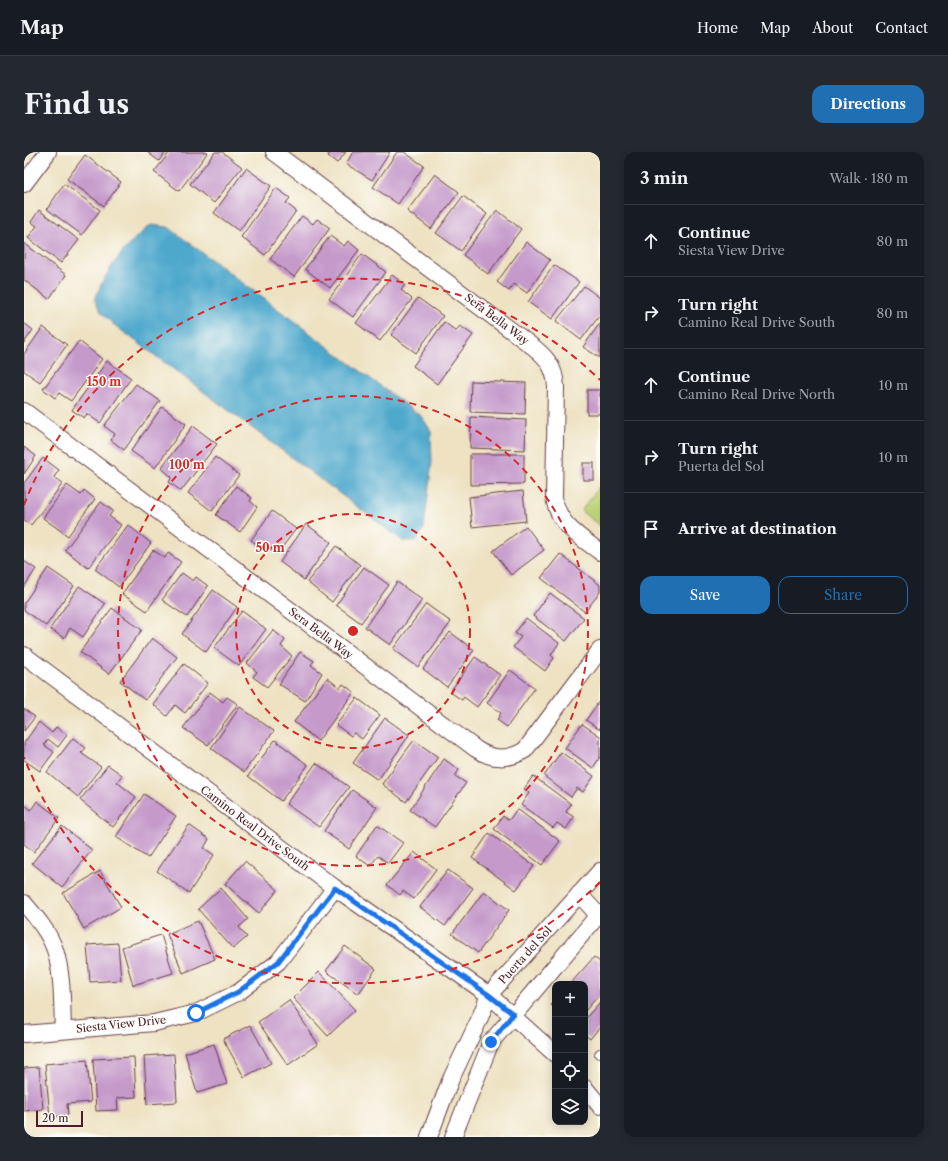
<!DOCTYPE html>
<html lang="en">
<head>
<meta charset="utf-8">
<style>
  body { margin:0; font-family:"Libre Caslon Text",serif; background:#242831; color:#f1f3f6 }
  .controls { position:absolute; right:12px; bottom:12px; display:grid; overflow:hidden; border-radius:8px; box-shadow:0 2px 10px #0003 }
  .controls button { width:36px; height:36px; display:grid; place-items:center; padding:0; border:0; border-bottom:1px solid #363941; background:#171b24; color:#f1f3f6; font:20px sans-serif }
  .scale { position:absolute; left:12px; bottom:10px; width:47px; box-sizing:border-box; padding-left:4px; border:2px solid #4a1f2b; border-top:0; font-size:11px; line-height:14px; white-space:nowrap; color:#4a1f2b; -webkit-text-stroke:3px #fdfcf7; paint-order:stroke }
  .stop { position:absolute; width:12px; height:12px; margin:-9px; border:3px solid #1a73e8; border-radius:50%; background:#fff }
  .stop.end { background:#1a73e8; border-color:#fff; box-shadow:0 1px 4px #0008 }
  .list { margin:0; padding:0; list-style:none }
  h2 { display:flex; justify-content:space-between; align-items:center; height:52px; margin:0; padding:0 16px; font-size:17px }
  h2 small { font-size:13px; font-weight:400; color:#9ea1a6 }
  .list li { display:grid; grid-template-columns:26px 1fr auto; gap:12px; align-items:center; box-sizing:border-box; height:72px; padding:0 16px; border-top:1px solid #363941 }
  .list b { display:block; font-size:15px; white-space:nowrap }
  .list p { margin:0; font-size:13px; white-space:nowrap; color:#9ea1a6 }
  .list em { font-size:13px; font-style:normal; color:#9ea1a6 }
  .actions { display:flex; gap:8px; padding:12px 16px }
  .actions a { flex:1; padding:9px 0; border:1px solid #1f6fb2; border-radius:12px; text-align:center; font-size:14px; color:#1f6fb2 }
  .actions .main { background:#1f6fb2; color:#fff }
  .icon { flex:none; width:22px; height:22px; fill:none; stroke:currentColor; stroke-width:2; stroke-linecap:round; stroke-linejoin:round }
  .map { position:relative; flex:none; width:576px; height:985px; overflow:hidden; border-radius:12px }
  header { display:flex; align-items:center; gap:24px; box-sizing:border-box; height:56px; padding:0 20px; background:#171b24; border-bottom:1px solid #363941 }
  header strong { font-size:19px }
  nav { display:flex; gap:22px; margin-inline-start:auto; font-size:14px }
  .intro { display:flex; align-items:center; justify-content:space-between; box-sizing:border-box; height:96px; padding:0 24px }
  h1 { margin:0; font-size:28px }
  .button { padding:10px 18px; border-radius:12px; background:#1f6fb2; color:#fff; font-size:14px; font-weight:700 }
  main { display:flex; gap:24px; padding:0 24px }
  aside { flex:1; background:#171b24; border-radius:12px; box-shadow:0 2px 10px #0003 }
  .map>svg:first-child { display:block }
  .green { fill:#bbd175; stroke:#827850 }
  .water { fill:#4ea8cc; stroke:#4c647c }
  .building { fill:#c59acb }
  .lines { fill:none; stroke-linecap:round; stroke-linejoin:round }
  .lane-casing { stroke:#633c42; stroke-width:10 }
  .street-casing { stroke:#633c42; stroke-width:18 }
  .lane { stroke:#fff; stroke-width:8 }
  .street { stroke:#fff; stroke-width:16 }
  .route { stroke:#1a73e8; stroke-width:5 }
  .ring { fill:none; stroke:#d62828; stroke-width:2; stroke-dasharray:7 5 }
  .labels { text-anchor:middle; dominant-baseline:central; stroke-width:3; stroke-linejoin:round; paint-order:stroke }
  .street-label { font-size:11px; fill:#4a1f2b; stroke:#fdfcf7 }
  .centre { fill:#d62828; stroke:#fdfcf7; stroke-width:2 }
  .ring-label { font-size:12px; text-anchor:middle; font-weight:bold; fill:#d62828; stroke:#fdfcf7; stroke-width:3; stroke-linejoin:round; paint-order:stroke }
</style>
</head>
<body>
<header>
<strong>Map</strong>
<nav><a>Home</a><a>Map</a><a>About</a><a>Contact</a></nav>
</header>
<div class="intro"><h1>Find us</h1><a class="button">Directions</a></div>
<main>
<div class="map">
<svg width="576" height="985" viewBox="0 0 576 985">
  <rect width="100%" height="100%" fill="#fdfcf7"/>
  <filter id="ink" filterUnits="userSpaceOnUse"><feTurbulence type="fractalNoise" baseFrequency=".025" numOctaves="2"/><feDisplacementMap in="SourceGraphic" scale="8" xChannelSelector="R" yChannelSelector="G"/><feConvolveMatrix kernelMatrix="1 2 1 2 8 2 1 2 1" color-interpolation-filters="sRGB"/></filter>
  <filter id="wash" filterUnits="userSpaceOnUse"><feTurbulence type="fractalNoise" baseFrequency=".012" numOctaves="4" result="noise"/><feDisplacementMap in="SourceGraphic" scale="16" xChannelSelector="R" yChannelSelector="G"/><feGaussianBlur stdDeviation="0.9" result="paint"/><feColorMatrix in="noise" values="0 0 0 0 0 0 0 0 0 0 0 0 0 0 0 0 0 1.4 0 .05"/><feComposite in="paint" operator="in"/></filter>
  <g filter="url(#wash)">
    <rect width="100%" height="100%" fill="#eee2c2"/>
    <path class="green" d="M576,334V374L557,359Z"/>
    <path class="water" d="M127,73L144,75L398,265L407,279L408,310L400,377L392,389H379L89,172L77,160L71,148C80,119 103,91 127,73Z"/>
    <g id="blocks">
      <g class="building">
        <path d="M123,0H142L135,9Z"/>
        <path d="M146,0H184L155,39L130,20Z"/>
        <path d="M191,0H198L218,15L190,51L166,32Z"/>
        <path d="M307,0H322L313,11L304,4Z"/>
        <path d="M329,0H366L348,28L322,12Z"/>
        <path d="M373,0H380L400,14L374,52L349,35Z"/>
        <path d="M61,3L97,30L80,54L43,27Z"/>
        <path d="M222,16L247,34L215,79L190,61Z"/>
        <path d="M411,22L435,40L407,77L383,59Z"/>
        <path d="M40,32L76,58L58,83L23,57Z"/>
        <path d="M252,36L266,46L262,51L272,59L241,103L217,85Z"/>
        <path d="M439,44L463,62L437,99L412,81Z"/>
        <path d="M15,58L55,88L37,111L4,86L13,74L7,70Z"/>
        <path d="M473,58L497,77L464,122L439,103Z"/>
        <path d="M278,64L289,72L293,67L306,76L270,125L246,107Z"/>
        <path d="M306,84L320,94L324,89L335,98L306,136L281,117Z"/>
        <path d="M502,90L526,108L503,141L490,132L485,139L473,130Z"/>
        <path d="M0,91L42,123L25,147L0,128Z"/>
        <path d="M338,102L362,120L329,165L305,147Z"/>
        <path d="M530,113L555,130L528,167L504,150Z"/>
        <path d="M368,123L381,133L377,138L388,147L356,189L332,171Z"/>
        <path d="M560,134L576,146V163L557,188L532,169Z"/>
        <path d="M394,146L419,164L392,201L367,183Z"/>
        <path d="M420,170L432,179L436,174L449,183L413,232L389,214Z"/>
        <path d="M0,171L9,178L0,191Z"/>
        <path d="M576,171V206L559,195Z"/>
        <path d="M19,175L43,193L16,230L0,219V202Z"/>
        <path d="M55,189L78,207L47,249L35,241L31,246L19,237Z"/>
        <path d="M83,209L107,226L76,271L63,262L60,266L48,258Z"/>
        <path d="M447,229L502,231L501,262L446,260Z"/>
        <path d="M112,232L136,249L100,298L87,288L91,282L80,274Z"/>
        <rect x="563" y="238" width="13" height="24"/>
        <path d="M138,255L162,272L131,316L107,299Z"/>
        <path d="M447,265L502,268L501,298L446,296Z"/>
        <path d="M169,274L193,292L157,339L145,330L148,325L137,316Z"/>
        <path d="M0,295L12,304L0,322Z"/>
        <path d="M446,302H500V332L446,333Z"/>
        <path d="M191,305L215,323L188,359L164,341Z"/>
        <path d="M19,306L35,318L30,325L39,331L7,373L0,369V331Z"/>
        <rect x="559" y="311" width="11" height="17"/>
        <path d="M43,333L57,343L60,338L71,347L44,384L19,366Z"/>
        <path d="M212,334L228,346L226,349L233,355L216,380L192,363Z"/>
        <path d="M499,339L502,369L448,375L445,345Z"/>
        <path d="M77,350L89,359L85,364L97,373L64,416L41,398Z"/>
        <path d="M248,359L272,377L253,402L241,393L238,396L227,388Z"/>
        <path d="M282,372L307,390L280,428L256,410Z"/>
        <path d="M104,373L127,391L95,435L71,417Z"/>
        <path d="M502,374L520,398L487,423L469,399Z"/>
        <path d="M312,394L336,413L308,450L283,430Z"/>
        <path d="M129,398L141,406L144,401L157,410L123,459L98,442Z"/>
        <path d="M536,402L576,433V440L561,460L517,426Z"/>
        <path d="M0,409L12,417L0,435Z"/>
        <path d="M340,415L365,433L337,471L312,453Z"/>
        <path d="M24,416L50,434L22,474L0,458V451Z"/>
        <path d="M158,421L169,429L172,425L184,434L163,465L138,448Z"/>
        <path d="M373,430L398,448L366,493L341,475Z"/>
        <path d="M55,434L81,452L59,485L46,476L40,486L26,477Z"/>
        <path d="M189,438L213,455L182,500L158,482Z"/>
        <path d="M526,441L560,466L542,489L509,464Z"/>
        <path d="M402,452L427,470L394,515L369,497Z"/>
        <path d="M88,456L118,478L85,522L56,500Z"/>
        <path d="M218,459L242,477L215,514L190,496Z"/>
        <path d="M502,466L535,491L527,503L530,506L521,519L489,495L497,485L491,481Z"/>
        <path d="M249,478L261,488L257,494L268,504L243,535L229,525L233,520L223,511Z"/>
        <path d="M426,480L450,498L423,535L399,517Z"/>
        <path d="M128,486L153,505L121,548L96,529Z"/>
        <path d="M276,500L290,509L287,513L298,521L281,549L255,532Z"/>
        <path d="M451,505L476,523L453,555L440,545L438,548L426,540Z"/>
        <path d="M160,512L184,531L161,561L151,553L143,564L129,552Z"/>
        <path d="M486,518L511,536L483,575L473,568L477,561L463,551Z"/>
        <path d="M303,526L316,536L319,532L330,540L294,589L270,570Z"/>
        <path d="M186,540L199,550L203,545L214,552L184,593L159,576Z"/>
        <path d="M333,546L356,563L338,587L330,581L327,584L312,573Z"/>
        <path d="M576,548V578L562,568Z"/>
        <path d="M216,555L250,579L220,620L187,596Z"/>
        <path d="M0,557L11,565L0,579Z"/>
        <path d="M361,566L385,583L354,628L329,611Z"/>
        <path d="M15,570L28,581L32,575L43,583L34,595L24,587L20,593L30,600L16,619L0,608V591Z"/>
        <path d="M558,572L576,584V605L569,616L541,596Z"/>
        <path d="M49,586L62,596L57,601L77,615L54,645L23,620Z"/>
        <path d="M251,588L284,613L257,649L224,624Z"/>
        <path d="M390,588L414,605L382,650L358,632Z"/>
        <path d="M537,600L570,624L559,640L553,636L547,645L520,624Z"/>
        <path d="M420,607L435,618L431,624L442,631L411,675L386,658Z"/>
        <path d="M292,611L325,635L295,675L262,652Z"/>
        <path d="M84,613L98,623L93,630L112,645L89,675L56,648Z"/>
        <path d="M509,624L547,652L542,660L550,665L542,677L533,671L529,676L497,653L505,641L500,637Z"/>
        <path d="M328,638L353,655L325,697L300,679Z"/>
        <path d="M120,642L152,664L124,706L92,685Z"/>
        <path d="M13,649L35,666L10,700L0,692V652L7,658Z"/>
        <path d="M493,657L536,689L518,713L470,677L479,664L485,668Z"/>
        <path d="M165,673L185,687L180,696L190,703L165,741L133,719Z"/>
        <path d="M353,673L379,691L364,711L354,704L346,714L332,704Z"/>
        <path d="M38,674L68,698L38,735L8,711Z"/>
        <path d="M465,681L510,714L492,738L448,706Z"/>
        <path d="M390,700L412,717L390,747L379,739L376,743L363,733Z"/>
        <path d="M221,709L254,738L235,761L201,732Z"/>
        <path d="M424,718L449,736L421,774L396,755Z"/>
        <path d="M76,719L97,755L60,777L39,741Z"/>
        <path d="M197,736L224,767L215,775L223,785L209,797L174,757Z"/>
        <path d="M460,739L485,758L454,801L428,782Z"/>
        <path d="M174,769L191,807L159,821L143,782Z"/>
        <path d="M137,783L149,821L109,833L98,795Z"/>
        <path d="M94,791L97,828L66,830L63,793Z"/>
        <path d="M321,794L352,817L334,842L302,819Z"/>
        <path d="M570,805L576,810V842L561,859V832H546Z"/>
        <path d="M295,820L331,858L304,884L269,846Z"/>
        <path d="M265,848L294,892L264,913L234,870Z"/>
        <path d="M531,848V857L527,853Z"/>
        <path d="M576,850V875L566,887L561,883V867Z"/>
        <path d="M226,873L247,911L220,925L199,887Z"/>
        <path d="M190,892L203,932L173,941L161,901Z"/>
        <path d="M150,902L153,950L123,952L120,904Z"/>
        <path d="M110,905L112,945L93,946L94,958L72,959L69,907Z"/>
        <path d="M63,908L67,950L43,952L44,963L26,965L21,912Z"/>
        <path d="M15,915L19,957L0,959V916Z"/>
      </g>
    </g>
  </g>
  <g filter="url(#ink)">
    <use href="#blocks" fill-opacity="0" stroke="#633c42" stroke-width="1"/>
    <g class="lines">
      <g class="lane-casing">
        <path id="lane" d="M575,902L576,901"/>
      </g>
      <g class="street-casing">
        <g id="street">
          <path d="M250,0L504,191C521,203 531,214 532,235L530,345C534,373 555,384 576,400"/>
          <path d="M0,32L24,0"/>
          <path d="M0,259L452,597C468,608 485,608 501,598L576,498"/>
          <path d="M0,503L311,736L465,843L531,902"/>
          <path d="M555,742L576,765"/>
          <path d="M0,751C12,765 25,780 31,798C39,823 38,852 39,878"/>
          <path d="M0,882L130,871L172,861L215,840L254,810L311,736"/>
          <path d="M561,936L576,954"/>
          <path d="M405,985L426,929L455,868L465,843L576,719"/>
          <path d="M429,985L467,890L576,761"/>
        </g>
      </g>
      <use href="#lane" class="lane"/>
      <use href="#street" class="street"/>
    </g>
  </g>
  <g class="lines" filter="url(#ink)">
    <path class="route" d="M172,861L214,840L254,810L311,736L465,843L489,862L467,890"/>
  </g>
  <g class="ring">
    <circle cx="329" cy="479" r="117"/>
    <circle cx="329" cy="479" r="235"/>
    <path d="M576 730A352 352 0 0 1 0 605M0 353A352 352 0 0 1 576 228"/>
  </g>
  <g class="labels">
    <g class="street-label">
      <text transform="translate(473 167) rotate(37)">Sera Bella Way</text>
      <text transform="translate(297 481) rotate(37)">Sera Bella Way</text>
      <text transform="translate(231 676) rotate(37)">Camino Real Drive South</text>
      <text transform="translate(501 803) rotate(-48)">Puerta del Sol</text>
      <text transform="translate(97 872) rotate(-6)">Siesta View Drive</text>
    </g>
  </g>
  <circle cx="329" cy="479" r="6" class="centre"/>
  <g class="ring-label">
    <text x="80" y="234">150 m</text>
    <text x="163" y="317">100 m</text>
    <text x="246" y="400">50 m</text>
  </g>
</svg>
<div class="controls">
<button>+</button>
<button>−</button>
<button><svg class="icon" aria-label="locate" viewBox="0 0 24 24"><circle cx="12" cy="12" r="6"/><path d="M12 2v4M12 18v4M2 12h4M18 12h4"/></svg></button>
<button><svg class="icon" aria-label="layers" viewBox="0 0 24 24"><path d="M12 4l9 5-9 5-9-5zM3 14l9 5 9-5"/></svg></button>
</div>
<div class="scale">20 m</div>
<div class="stop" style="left:172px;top:861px"></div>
<div class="stop end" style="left:467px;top:890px"></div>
</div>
<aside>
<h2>3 min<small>Walk · 180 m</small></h2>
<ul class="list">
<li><svg class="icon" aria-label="ahead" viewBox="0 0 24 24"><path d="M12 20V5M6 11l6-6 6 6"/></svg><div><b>Continue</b><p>Siesta View Drive</p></div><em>80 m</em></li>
<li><svg class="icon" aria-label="right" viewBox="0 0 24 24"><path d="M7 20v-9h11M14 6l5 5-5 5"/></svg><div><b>Turn right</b><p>Camino Real Drive South</p></div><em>80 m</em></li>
<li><svg class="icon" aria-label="ahead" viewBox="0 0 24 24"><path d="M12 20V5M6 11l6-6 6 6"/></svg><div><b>Continue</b><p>Camino Real Drive North</p></div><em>10 m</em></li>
<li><svg class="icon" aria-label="right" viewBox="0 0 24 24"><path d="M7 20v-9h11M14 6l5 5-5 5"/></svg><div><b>Turn right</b><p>Puerta del Sol</p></div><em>10 m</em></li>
<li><svg class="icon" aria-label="arrive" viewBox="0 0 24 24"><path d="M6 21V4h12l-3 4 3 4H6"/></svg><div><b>Arrive at destination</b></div></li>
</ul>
<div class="actions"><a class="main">Save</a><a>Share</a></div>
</aside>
</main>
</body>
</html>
